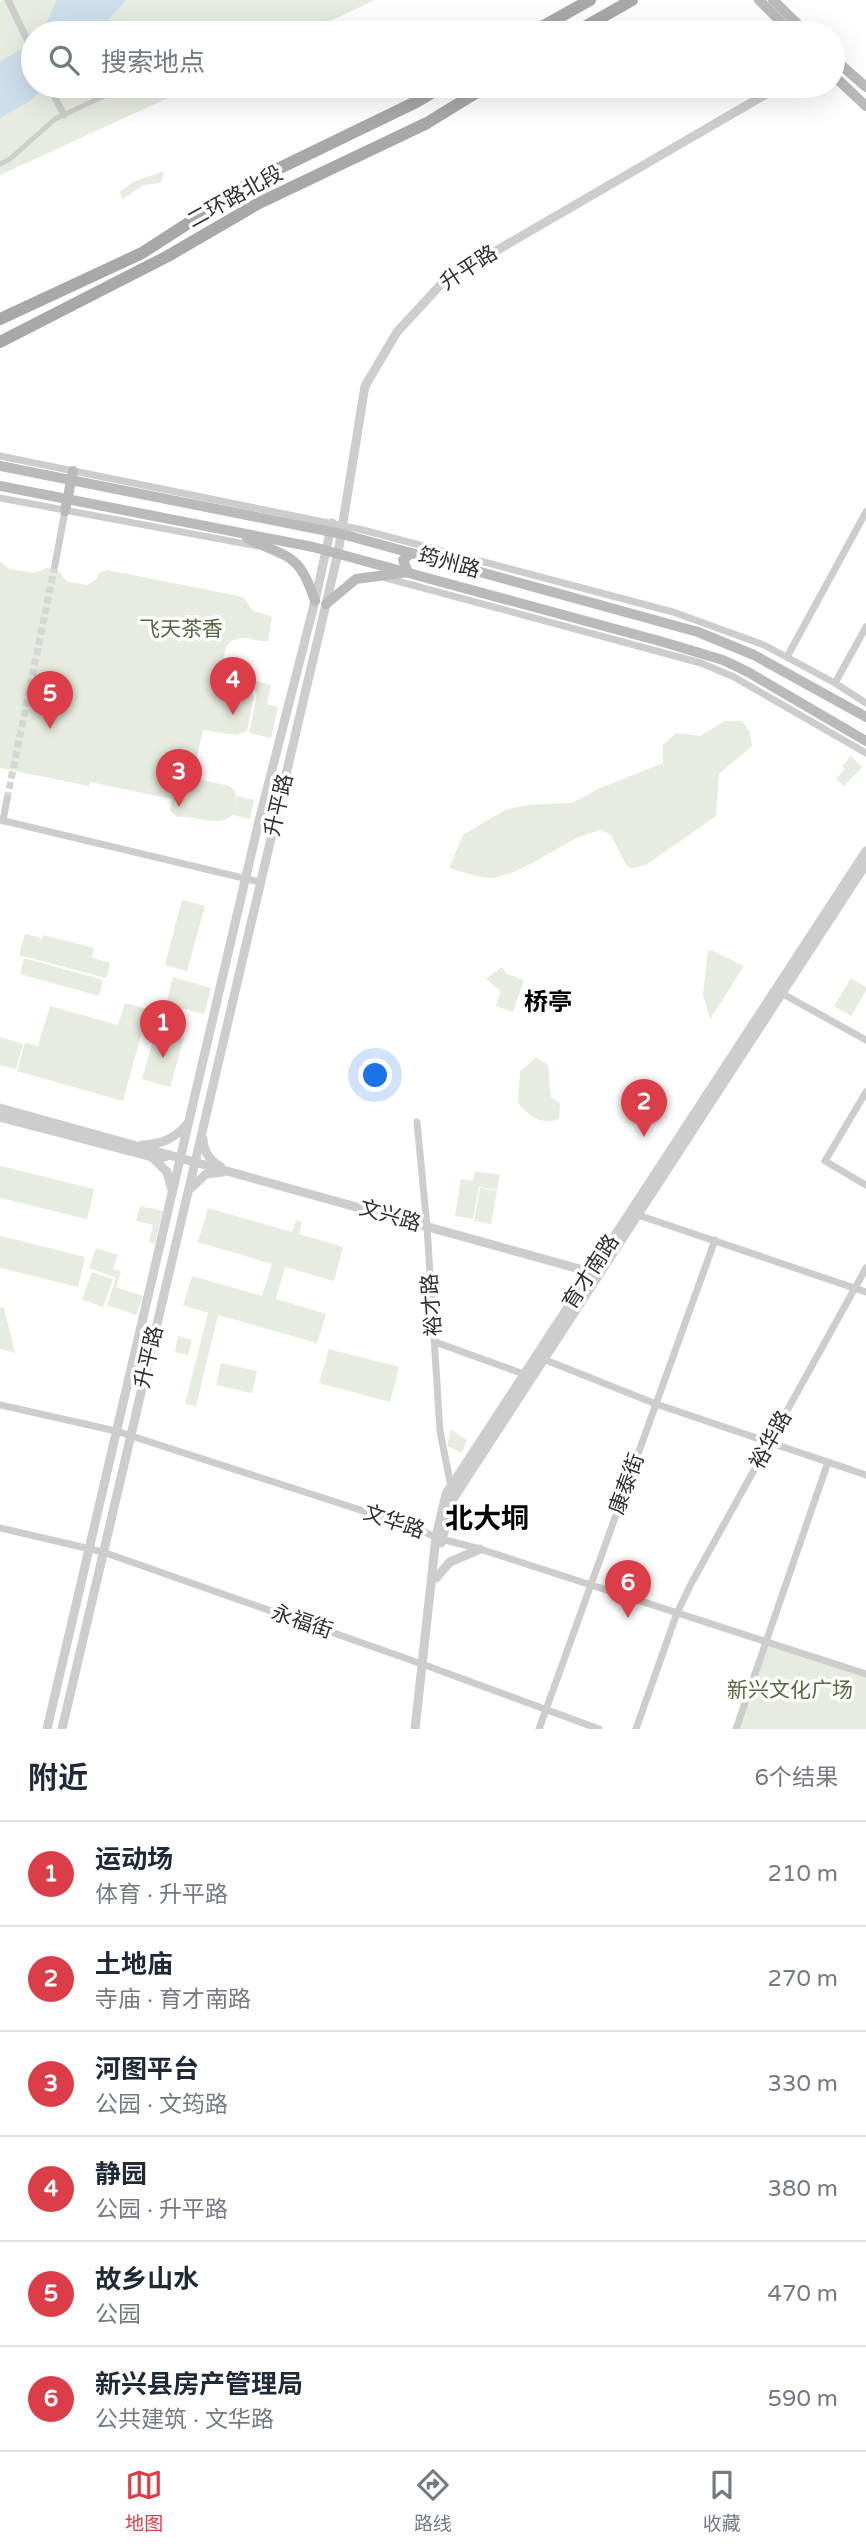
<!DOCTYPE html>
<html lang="zh">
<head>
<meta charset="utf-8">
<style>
  body { margin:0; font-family:"Varela Round","Noto Sans SC",sans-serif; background:#f2f2f3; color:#1f2937 }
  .you { position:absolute; left:376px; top:1076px; width:24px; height:24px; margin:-18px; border:5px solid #fff; border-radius:50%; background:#1a73e8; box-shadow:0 0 0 10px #1a73e833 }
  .badge { display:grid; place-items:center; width:46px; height:46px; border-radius:50%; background:#dc3e49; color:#fff; font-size:23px; font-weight:700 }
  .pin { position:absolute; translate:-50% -58px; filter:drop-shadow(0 2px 4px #0008) }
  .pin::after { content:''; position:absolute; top:37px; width:24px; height:21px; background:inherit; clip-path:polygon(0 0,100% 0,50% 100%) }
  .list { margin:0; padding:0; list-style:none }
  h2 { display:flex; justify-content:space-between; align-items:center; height:91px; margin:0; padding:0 28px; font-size:30px }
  h2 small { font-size:23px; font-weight:400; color:#747a83 }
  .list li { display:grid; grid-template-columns:46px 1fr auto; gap:21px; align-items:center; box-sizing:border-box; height:105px; padding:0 28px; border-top:2px solid #e0e1e3 }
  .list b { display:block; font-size:26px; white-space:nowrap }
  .list p { margin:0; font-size:23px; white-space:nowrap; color:#747a83 }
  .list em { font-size:23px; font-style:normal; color:#747a83 }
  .icon { flex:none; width:38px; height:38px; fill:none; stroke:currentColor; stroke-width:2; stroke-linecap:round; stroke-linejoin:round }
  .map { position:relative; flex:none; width:866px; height:1729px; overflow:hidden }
  .search { position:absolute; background:#fff; box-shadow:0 7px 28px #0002; left:21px; right:21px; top:21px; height:77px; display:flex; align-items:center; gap:18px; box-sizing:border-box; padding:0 24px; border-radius:38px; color:#747a83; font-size:26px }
  .sheet { height:721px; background:#fff }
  nav { display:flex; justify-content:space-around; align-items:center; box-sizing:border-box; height:98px; border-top:2px solid #e0e1e3; background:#fff; font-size:19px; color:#747a83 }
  nav a { display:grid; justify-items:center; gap:4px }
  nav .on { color:#dc3e49 }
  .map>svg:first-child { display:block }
  .green { fill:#e6ecdf }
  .water { fill:#cddfeb }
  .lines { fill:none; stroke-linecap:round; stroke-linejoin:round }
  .minor-tunnel { stroke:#d6d6d6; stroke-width:7; stroke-dasharray:7 3.5; stroke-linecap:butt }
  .pedestrian { stroke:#cdcdcd; stroke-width:5 }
  .minor { stroke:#cdcdcd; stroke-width:7 }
  .tertiary { stroke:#cdcdcd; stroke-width:9 }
  .secondary { stroke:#bababa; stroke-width:10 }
  .primary { stroke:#a8a8a8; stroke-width:12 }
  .labels { text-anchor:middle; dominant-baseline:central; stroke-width:7; stroke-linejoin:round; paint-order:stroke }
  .street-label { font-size:21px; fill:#303030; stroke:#fff }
  .park-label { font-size:21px; fill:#536a40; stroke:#fff }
  .quarter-label { font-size:24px; font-weight:bold; fill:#000; stroke:#fff }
  .district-label { font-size:28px; font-weight:bold; fill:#000; stroke:#fff }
</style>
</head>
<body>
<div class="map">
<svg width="866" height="1729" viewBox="0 0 866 1729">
  <rect width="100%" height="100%" fill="#fff"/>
  <g class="green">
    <path d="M2,0H375L305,33H33V86H194L0,175V2Z"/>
    <path d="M164,171L161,183L143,185L123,199L119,192L133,182Z"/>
    <path d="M0,561L9,569L34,573L47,568L59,571L66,581L87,585L96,580L99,573L107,570L239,596L245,599L252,610L272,617L268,641C259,642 253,638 244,638C217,638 226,666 223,683L250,690L254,696L247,731L236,735L203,730L192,778L230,786L236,794L235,804L237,796L254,800L250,819L232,815C220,828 193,815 177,817L170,811L172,799L90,782L89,786L0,768Z"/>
    <path d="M256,681L271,685L267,704L278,707L271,738L249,733L257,694L254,690Z"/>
    <path d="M725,721H742L750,733L752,746L719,774L716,816L646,865L631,868L626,865L611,835L602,830C564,837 535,869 497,877C483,880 464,872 449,868L463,835L505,810L528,805L572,803L598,789L663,763V745L676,733L700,736Z"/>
    <path d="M851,756L862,767L844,786L836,779L845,769L842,766Z"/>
    <path d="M182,900L205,906L187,971L165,965Z"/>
    <path d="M25,934L41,938L40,944L43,935L94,948L92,957L83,955L110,963L106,978L19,955Z"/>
    <path d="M708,951H713L744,966L710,1019L703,994Z"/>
    <path d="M24,958L103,980L99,996L20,974Z"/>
    <path d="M502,967L507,974L524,980L513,1012L496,1006L501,991L486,979Z"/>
    <path d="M173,977L211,988L204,1014L166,1004Z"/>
    <path d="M851,978L866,987V991L851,1016L834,1006Z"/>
    <path d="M125,1003L148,1009L123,1101L17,1071L25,1043L38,1046L50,1006L118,1025Z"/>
    <path d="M156,1030L184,1038L170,1087L142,1079Z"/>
    <path d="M0,1037L23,1044L16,1069L0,1065Z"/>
    <path d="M536,1057L548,1065L551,1097L560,1103L559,1119C540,1126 530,1116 518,1103L520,1072Z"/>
    <path d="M0,1166L94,1189L87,1219L0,1198Z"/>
    <path d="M475,1171L500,1175L497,1190L479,1187L473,1219L455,1216L461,1179L473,1181Z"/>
    <path d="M480,1188L497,1191L491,1224L474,1221Z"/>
    <path d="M140,1206L163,1211L155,1244L149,1242L153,1225L136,1221Z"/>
    <path d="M208,1208L292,1232L296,1220L302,1222L299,1234L343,1247L334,1281L285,1267L276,1299L326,1314L317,1343L218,1315L196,1406L185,1404L208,1313L183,1305L192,1276L262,1296L272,1264L198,1242Z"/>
    <path d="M0,1236L85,1257L78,1287L0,1268Z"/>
    <path d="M96,1248L118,1255L113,1269L121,1272L116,1287L143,1296L136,1315L107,1305L116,1278L89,1268Z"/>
    <path d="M92,1272L113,1279L103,1307L82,1299Z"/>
    <path d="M0,1307L4,1308L15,1353L0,1349Z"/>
    <path d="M178,1336L192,1340L188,1355L175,1352Z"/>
    <path d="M329,1349L399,1367L390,1402L319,1383Z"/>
    <path d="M221,1363L257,1371L252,1393L216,1385Z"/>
    <path d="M451,1430L467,1440L462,1453L447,1446Z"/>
    <path d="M765,1641L866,1674V1729H736Z"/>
  </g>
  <g class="water">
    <path d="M57,0H126L97,33H42Z"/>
    <path d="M33,42V86H46L30,101L0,118V62Z"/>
  </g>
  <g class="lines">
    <path class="minor-tunnel" d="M7,799L55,565"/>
    <path class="pedestrian" d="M0,164L10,159L55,119L106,95"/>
    <g class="minor">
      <path d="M8,0L33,52"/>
      <path d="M49,86L64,115"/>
      <path d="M0,456L363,530L673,612L764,645L835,683L866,703"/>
      <path d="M0,498L257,546"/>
      <path d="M55,565L65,511"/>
      <path d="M386,578L701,663L734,677L866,753"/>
      <path d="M787,657L866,512"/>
      <path d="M835,683L866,627"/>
      <path d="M0,820L260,882"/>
      <path d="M3,821L7,799"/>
      <path d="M783,994L866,1040"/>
      <path d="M866,1092L825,1161L866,1185"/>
      <path d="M417,1122L427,1227L440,1431L451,1487"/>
      <path d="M638,1215L866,1292"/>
      <path d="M435,1342L524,1374"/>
      <path d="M543,1359L656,1404L866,1475"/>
      <path d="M0,1405L116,1431L410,1526L441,1539L480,1549L866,1674"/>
      <path d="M0,1528L103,1552L422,1664L599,1729"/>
      <path d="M539,1729L715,1240"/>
      <path d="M636,1729L677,1613L692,1582L866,1268"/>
      <path d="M736,1729L828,1462"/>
    </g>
    <g class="tertiary">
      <path d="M0,1108L594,1273"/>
      <path d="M0,1117L152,1157H165"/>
      <path d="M203,1139C204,1152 209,1160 221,1167"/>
      <path d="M142,1145C162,1144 175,1139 188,1123"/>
      <path d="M152,1157L167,1172L172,1190"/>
      <path d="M191,1188L206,1174L223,1172"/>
      <path d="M441,1543L453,1499L866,864"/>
      <path d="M436,1578L450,1562L480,1549"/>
      <path d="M47,1729L258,825L315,601L332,523"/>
      <path d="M62,1729L338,553L365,386L397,332L444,281L780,86"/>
      <path d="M415,1729L436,1537L446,1494L866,851"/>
    </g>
    <g class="secondary">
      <path d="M759,0L792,33"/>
      <path d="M773,0L807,33"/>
      <path d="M833,58L866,87"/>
      <path d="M833,75L866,106"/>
      <path d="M0,466L342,534L698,632L754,655L866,717"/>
      <path d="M0,486L313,547L663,642L723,660L748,672L866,741"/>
      <path d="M65,511L73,471"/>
      <path d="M247,538C289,559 299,552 315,601"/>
      <path d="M326,604L356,579L408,572L403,560L411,553"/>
    </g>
    <g class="primary">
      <path d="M531,33L590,0"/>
      <path d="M574,33L632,0"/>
      <path d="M0,319L142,253L255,180L416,102L443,86"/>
      <path d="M0,342L168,256L259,203L427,123L487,86"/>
    </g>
  </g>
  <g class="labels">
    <g class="street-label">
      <text transform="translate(235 197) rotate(-29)">二环路北段</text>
      <text transform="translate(469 268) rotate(-33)">升平路</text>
      <text transform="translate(449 563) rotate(15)">筠州路</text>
      <text transform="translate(279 805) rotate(-77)">升平路</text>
      <text transform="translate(390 1216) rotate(16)">文兴路</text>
      <text transform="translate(591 1272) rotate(-57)">育才南路</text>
      <text transform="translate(432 1305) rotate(-94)">裕才路</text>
      <text transform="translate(149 1357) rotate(-77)">升平路</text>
      <text transform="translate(771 1440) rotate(-61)">裕华路</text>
      <text transform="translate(627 1484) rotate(-70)">康泰街</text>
      <text transform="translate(394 1522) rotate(19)">文华路</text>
      <text transform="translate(302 1622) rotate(19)">永福街</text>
    </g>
    <g class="park-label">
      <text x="181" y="629">飞天茶香</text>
      <text x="790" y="1690">新兴文化广场</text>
    </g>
    <g class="quarter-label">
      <text x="548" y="1002">桥亭</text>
    </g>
    <g class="district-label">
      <text x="487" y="1519">北大垌</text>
    </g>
  </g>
</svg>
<div class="you"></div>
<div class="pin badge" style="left:163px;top:1058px">1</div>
<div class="pin badge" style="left:644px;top:1137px">2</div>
<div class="pin badge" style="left:179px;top:807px">3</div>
<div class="pin badge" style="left:233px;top:715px">4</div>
<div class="pin badge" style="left:50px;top:729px">5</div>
<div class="pin badge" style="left:628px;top:1618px">6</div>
<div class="search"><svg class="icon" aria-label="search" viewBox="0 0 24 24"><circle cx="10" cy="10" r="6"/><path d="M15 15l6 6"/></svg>搜索地点</div>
</div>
<section class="sheet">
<h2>附近<small>6个结果</small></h2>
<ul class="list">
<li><span class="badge">1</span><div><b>运动场</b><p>体育 · 升平路</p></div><em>210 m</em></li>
<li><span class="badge">2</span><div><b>土地庙</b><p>寺庙 · 育才南路</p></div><em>270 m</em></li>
<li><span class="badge">3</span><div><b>河图平台</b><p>公园 · 文筠路</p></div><em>330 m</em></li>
<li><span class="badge">4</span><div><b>静园</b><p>公园 · 升平路</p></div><em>380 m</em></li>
<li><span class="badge">5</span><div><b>故乡山水</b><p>公园</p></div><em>470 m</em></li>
<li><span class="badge">6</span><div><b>新兴县房产管理局</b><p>公共建筑 · 文华路</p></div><em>590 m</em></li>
</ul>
</section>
<nav>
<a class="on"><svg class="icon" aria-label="map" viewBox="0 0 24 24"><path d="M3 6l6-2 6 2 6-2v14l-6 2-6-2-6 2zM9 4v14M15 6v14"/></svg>地图</a>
<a><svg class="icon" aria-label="directions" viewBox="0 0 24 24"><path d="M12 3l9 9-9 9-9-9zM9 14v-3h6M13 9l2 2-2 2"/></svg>路线</a>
<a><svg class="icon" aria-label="saved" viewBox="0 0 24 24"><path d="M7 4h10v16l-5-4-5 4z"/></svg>收藏</a>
</nav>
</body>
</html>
